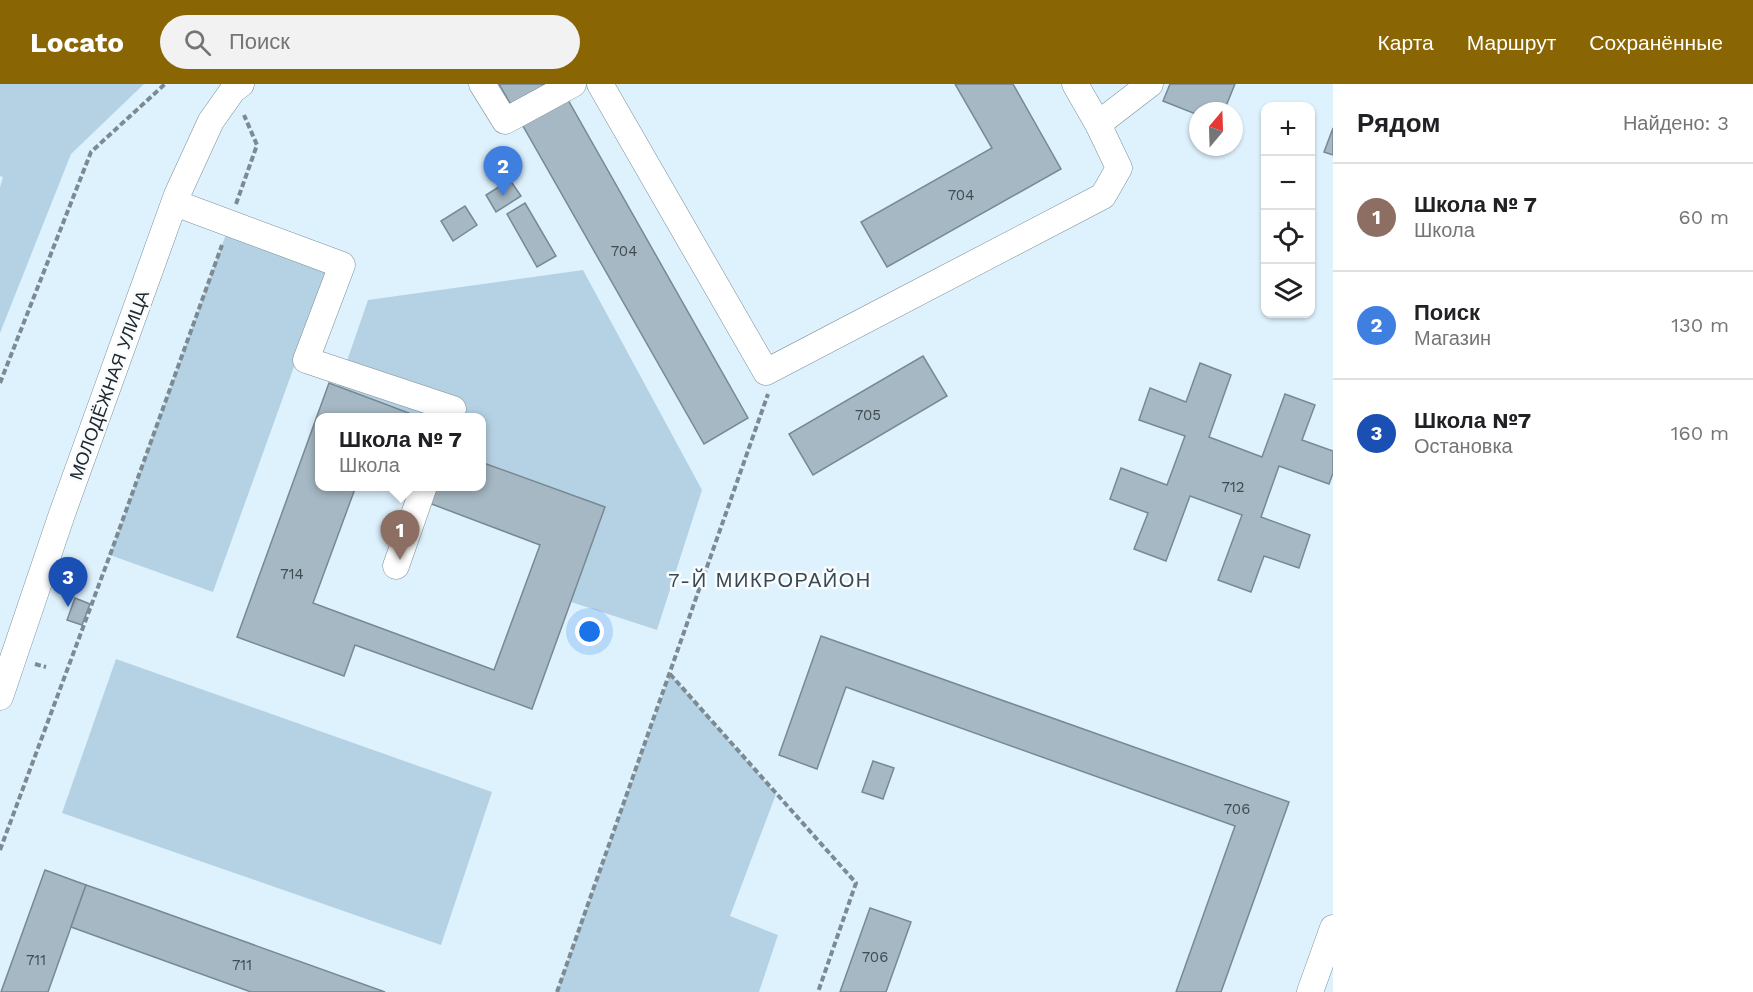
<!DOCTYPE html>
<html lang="ru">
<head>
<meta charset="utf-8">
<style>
  body { margin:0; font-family:"Work Sans",sans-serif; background:#f2f2f2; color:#202124 }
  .controls { position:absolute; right:18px; top:18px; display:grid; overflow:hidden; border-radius:12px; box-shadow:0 2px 4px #0004 }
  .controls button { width:54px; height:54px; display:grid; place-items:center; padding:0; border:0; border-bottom:2px solid #e0e0e0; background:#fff; color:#202124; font:30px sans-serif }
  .compass { position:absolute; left:1189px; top:18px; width:54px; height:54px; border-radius:50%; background:#fff; box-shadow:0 2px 4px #0004; rotate:19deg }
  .you { position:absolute; left:590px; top:548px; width:21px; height:21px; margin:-15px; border:4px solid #fff; border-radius:50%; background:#1a73e8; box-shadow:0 0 0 9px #1a73e833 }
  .badge { display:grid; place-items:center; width:39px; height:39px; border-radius:50%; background:#896503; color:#fff; font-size:20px; font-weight:700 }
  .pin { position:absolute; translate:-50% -50px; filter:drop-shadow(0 2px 3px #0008) }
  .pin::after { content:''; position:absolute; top:32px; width:21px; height:18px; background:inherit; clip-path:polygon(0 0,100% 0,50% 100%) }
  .popup { position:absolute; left:315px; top:329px; width:171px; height:78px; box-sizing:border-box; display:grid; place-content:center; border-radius:12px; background:#fff; filter:drop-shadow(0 2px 4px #0005); font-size:20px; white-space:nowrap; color:#757577 }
  .popup b { font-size:22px; color:#202124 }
  .popup::after { content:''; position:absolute; left:50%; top:100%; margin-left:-12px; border:12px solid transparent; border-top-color:#fff }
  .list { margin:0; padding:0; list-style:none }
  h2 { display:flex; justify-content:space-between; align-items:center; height:78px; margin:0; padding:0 24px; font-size:26px }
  h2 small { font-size:20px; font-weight:400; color:#757577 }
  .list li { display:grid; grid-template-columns:39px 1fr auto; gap:18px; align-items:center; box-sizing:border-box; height:108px; padding:0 24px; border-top:2px solid #e0e0e0 }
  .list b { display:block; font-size:22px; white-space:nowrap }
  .list p { margin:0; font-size:20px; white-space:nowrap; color:#757577 }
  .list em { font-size:20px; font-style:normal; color:#757577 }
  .icon { flex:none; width:33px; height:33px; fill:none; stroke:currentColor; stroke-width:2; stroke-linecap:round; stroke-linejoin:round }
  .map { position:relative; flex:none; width:1333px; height:908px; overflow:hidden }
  header { display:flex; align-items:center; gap:36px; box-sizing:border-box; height:84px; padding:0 30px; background:#896503; color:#fff }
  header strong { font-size:28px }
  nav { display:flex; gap:33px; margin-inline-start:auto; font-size:21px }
  .search { width:420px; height:54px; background:#f2f2f2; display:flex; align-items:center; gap:15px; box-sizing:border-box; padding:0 21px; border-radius:33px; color:#757577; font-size:22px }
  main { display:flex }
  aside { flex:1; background:#fff }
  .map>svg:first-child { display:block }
  .green { fill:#b5d2e4 }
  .building { fill:#a5b8c3; stroke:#778994; stroke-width:1.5 }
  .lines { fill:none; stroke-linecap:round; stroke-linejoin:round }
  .minor-casing { stroke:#7b8d98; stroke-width:27 }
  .path { stroke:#7c8a92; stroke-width:4; stroke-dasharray:6 3; stroke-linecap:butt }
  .minor { stroke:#fff; stroke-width:26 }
  .labels { text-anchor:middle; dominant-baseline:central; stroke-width:5; stroke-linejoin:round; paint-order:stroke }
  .number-label { font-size:15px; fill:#414c52 }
  .street-label { font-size:18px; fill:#20282c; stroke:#f8fcff }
  .neighbourhood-label { font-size:20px; letter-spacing:1.5px; fill:#394953; stroke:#f8fcff }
</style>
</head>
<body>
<header>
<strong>Locato</strong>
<div class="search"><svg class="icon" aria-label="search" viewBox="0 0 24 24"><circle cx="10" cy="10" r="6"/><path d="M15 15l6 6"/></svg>Поиск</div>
<nav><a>Карта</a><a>Маршрут</a><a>Сохранённые</a></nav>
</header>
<main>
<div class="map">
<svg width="1333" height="908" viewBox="0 0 1333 908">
  <rect width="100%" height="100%" fill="#def2fe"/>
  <g class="green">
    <path d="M0,0H144L71,70L0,249V103L3,93L0,92Z"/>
    <path d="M230,139L332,177L213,508L110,471Z"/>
    <path d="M583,186L702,406L657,546L571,518L605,423L481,378V334L422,333L338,303L368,216Z"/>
    <path d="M116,575L492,708L441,861L62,729Z"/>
    <path d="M670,590L776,710L730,832L778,851L759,908H557Z"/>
  </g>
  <g class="building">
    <path d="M499,0H559L748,334L704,360Z"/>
    <path d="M955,0H1013L1061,85L887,183L861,138L992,64Z"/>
    <path d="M1170,0H1235L1224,27H1198V31L1163,17Z"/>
    <path d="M1333,44V71L1324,68Z"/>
    <path d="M510,96L521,112L496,128L486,111Z"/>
    <path d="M525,119L556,172L537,183L507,130Z"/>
    <path d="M465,122L477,141L453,157L441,137Z"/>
    <path d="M923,272L947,312L813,391L789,350Z"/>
    <path d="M1200,279L1231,291L1209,353L1262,373L1285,310L1315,321L1302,356L1333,367V389L1329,400L1279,382L1261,433L1310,451L1299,484L1264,472L1251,508L1218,496L1242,431L1190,412L1166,477L1134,465L1148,429L1110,415L1121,384L1167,401L1185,352L1139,336L1150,304L1186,318Z"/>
    <path d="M329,299L422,334H319V402H356L313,519L494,586L540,461L384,402H481V378L605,423L532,625L355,561L344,592L237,553Z"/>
    <path d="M75,514L90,520L82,541L67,536Z"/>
    <path d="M821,552L1289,718L1221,908H1176L1235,742L846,603L817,685L779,671Z"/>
    <path d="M873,677L894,684L883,715L862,708Z"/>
    <path d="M45,786L86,801L71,843L48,908H1Z"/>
    <path d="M86,801L115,811L385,908H251L71,843Z"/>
    <path d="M870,824L911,838L886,908H840Z"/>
  </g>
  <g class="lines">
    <g class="minor-casing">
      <g id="minor">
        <path d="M482,0L505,37L573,0"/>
        <path d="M600,0L766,288L1103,112L1119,84L1098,40L1075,0"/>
        <path d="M1098,40L1150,0"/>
        <path d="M175,119L342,181L306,276L453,325L450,334"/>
        <path d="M396,482L424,402"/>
        <path d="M0,613L62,430L177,111L211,37L233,6L241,0"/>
        <path d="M1310,908L1333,844"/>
      </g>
    </g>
    <g class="path">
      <path d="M236,120L257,61L244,31"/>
      <path d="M0,299L91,68L165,0"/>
      <path d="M35,580L46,583"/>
      <path d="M670,590L856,799L818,908"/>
      <path d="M0,766L110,471L222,161"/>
      <path d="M557,908L768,310"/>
    </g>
    <use href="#minor" class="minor"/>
  </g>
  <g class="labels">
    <g class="number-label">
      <text x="961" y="111">704</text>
      <text x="624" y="167">704</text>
      <text x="868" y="331">705</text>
      <text x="1233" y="403">712</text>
      <text x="292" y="490">714</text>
      <text x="1237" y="725">706</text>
      <text x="875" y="873">706</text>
      <text x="36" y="876">711</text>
      <text x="242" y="881">711</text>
    </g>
    <g class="street-label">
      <text transform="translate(109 301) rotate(-70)">МОЛОДЁЖНАЯ УЛИЦА</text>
    </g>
    <g class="neighbourhood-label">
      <text x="770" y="496">7-Й МИКРОРАЙОН</text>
    </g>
  </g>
</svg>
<div class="controls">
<button>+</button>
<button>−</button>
<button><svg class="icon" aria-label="locate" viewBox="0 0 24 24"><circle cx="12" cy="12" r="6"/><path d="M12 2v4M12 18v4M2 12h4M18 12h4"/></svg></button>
<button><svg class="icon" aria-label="layers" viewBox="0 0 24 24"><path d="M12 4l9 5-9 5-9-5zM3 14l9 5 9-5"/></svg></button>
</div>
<svg class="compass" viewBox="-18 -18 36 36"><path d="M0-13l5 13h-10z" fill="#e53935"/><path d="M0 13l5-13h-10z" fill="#757577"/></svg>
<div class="you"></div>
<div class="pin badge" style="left:400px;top:476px;background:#8d6e63">1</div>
<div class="popup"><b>Школа № 7</b>Школа</div>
<div class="pin badge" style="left:503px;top:112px;background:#3f7fe0">2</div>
<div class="pin badge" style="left:68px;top:523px;background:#1a4fb4">3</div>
</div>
<aside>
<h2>Рядом<small>Найдено: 3</small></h2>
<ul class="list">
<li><span class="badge" style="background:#8d6e63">1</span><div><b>Школа № 7</b><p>Школа</p></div><em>60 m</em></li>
<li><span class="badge" style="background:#3f7fe0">2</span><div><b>Поиск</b><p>Магазин</p></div><em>130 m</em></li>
<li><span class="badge" style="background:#1a4fb4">3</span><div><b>Школа №7</b><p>Остановка</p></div><em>160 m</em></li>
</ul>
</aside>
</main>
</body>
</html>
